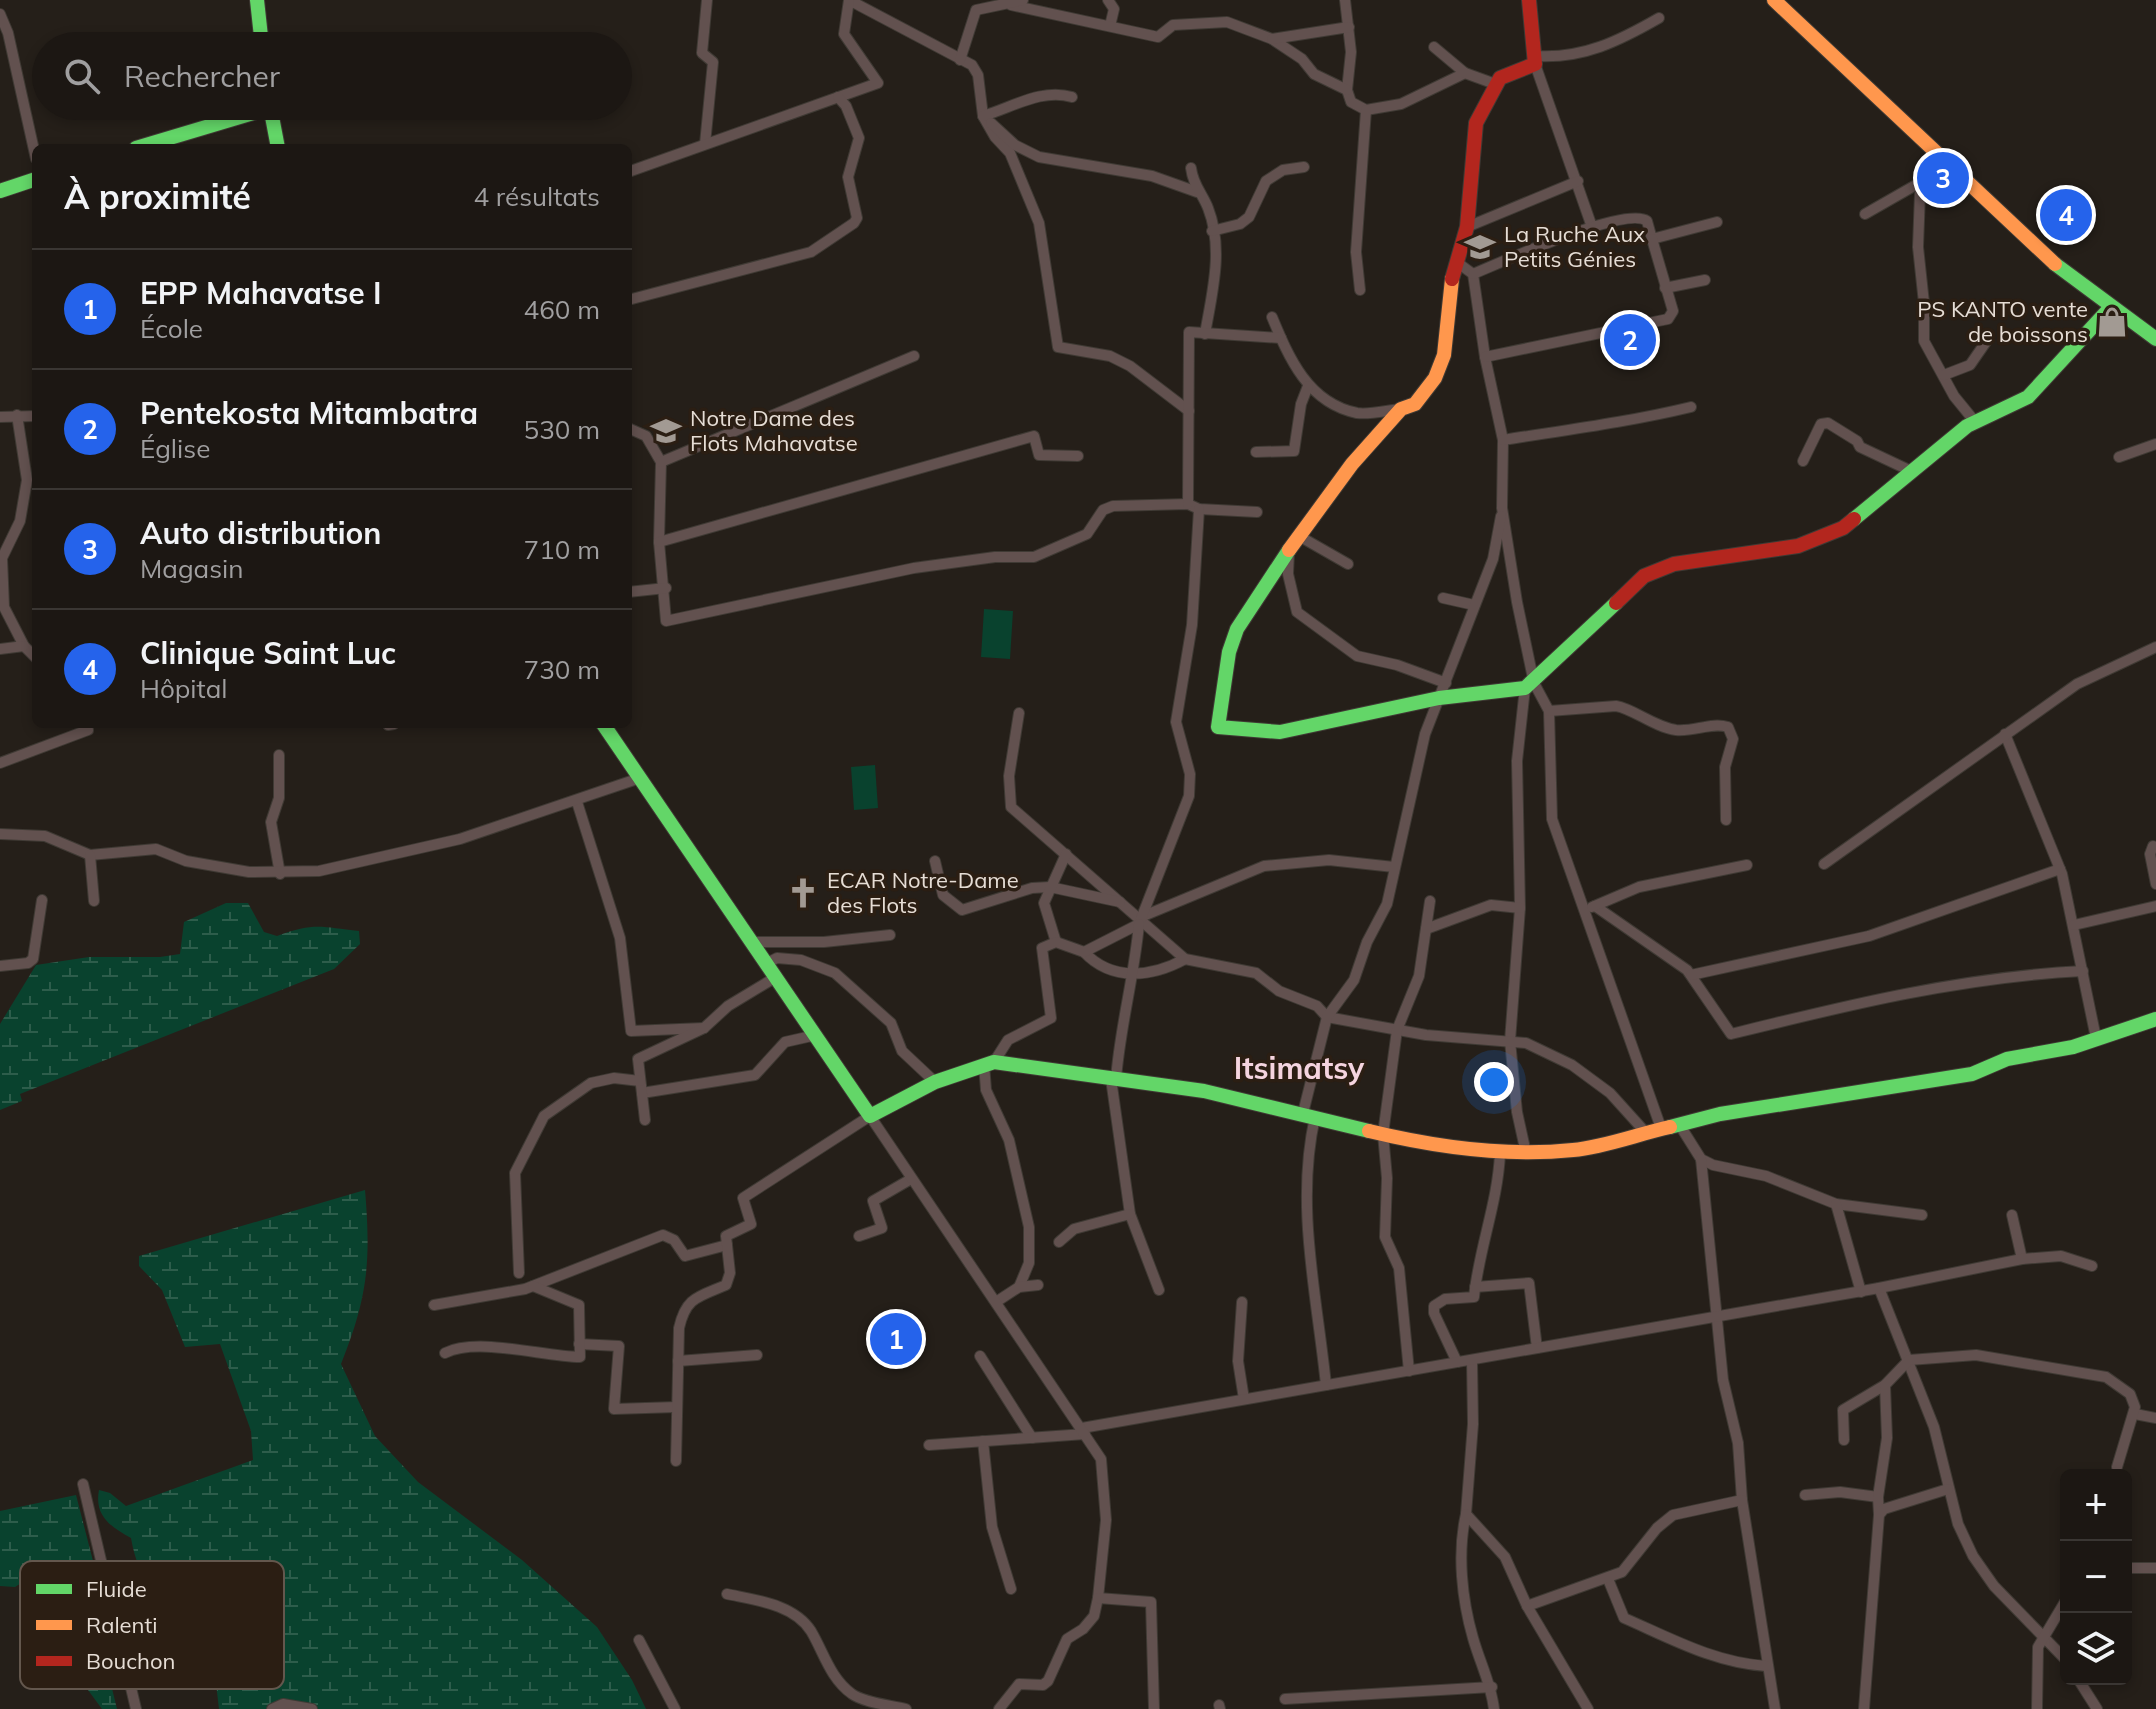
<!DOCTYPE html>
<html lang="fr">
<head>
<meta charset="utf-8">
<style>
  body { margin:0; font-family:Mulish,sans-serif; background:#292421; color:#f1f3f6 }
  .controls { position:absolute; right:24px; bottom:24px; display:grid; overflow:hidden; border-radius:12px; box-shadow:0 4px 12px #0003 }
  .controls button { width:72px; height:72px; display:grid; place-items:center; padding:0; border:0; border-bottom:2px solid #3a3633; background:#1c1713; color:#f1f3f6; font:40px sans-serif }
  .you { position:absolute; left:1494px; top:1082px; width:28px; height:28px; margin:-20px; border:6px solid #fff; border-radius:50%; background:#1a73e8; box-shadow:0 0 0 12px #1a73e833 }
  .badge { display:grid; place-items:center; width:52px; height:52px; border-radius:50%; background:#2563eb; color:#fff; font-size:26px; font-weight:700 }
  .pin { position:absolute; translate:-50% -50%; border:4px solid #fff; box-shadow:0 2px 8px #0006 }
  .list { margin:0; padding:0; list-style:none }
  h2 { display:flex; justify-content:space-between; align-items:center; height:104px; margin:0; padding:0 32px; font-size:34px }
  h2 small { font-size:26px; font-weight:400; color:#a09fa0 }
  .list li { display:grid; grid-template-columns:52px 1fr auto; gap:24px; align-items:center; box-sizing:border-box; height:120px; padding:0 32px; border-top:2px solid #3a3633 }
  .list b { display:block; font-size:30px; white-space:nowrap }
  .list p { margin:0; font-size:26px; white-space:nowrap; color:#a09fa0 }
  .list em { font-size:26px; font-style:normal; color:#a09fa0 }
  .icon { flex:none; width:44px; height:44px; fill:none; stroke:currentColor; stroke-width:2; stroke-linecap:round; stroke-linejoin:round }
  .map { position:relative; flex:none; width:2156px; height:1709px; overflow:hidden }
  .search { position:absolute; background:#1c1713; box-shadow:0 4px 12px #0003; left:32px; top:32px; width:600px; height:88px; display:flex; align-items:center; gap:20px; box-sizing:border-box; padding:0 28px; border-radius:44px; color:#a09fa0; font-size:30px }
  .panel { position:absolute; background:#1c1713; box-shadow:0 4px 12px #0003; left:32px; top:144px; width:600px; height:584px; border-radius:12px }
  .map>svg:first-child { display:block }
  .wetland { fill:url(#wetland-marsh) }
  .pitch { fill:#09422e }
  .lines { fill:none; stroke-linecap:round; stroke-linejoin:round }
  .street-casing { stroke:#3f3a34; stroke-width:12 }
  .fast-casing { stroke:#3f3a34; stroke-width:16 }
  .slow-casing { stroke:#3f3a34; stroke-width:16 }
  .jam-casing { stroke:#3f3a34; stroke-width:16 }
  .street { stroke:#62514f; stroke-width:10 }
  .fast { stroke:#63d668; stroke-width:14 }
  .slow { stroke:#ff974d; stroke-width:14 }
  .jam { stroke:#b3261e; stroke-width:14 }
  .labels { text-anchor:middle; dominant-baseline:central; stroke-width:7; stroke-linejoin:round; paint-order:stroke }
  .poi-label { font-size:22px; fill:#e6ddd5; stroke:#2b1e13; text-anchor:start }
  .district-label { font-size:30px; font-weight:bold; fill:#f5d4df; stroke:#2b1e13 }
  .key { fill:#2b1e13; stroke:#63574d; stroke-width:2 }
  .key-label { font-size:22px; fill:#e6ddd5 }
</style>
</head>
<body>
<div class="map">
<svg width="2156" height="1709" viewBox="0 0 2156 1709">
  <defs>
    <pattern id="wetland-marsh" width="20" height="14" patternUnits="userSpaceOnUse" patternTransform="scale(2)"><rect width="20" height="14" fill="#09422e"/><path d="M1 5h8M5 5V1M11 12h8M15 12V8" fill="none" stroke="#2d5d4b"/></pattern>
  </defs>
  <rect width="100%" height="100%" fill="#251f19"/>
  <g class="wetland">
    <path d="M226,903H248L264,932L277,936C315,922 321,927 359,931L360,944L334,969L20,1094L22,1101L0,1110V1024L36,965L89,957H160L180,954L184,922Z"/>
    <path d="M365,1190C371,1261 368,1297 341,1364L375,1436L418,1482L522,1560L597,1627L632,1680L646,1709H219L210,1632H186C159,1598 139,1584 131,1538C111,1527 94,1516 99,1490L110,1493L126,1506L253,1460L251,1431L220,1344L185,1347L162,1290L139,1266V1256Z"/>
    <path d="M76,1495L101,1592L89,1604L84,1650L106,1664L117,1709H102L74,1671L51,1608L52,1575L43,1569L15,1587L0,1586V1511Z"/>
  </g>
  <g class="pitch">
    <path d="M984,609L1013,611L1010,659L981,657Z"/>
    <path d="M875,765L878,808L854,810L851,767Z"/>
  </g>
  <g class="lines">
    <g class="street-casing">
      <g id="street">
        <path d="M849,0L972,65L978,75L983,116L995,137L1010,153L1039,223L1058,347L1110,356L1130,366L1189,411"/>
        <path d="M1108,0L1114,9L1110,26"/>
        <path d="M1345,0L1351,52L1347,90L1351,102L1366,110L1401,104L1465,73"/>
        <path d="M1011,5L1158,37L1173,25L1227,22L1272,39L1302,59L1314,74L1347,90"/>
        <path d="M0,14L8,33L36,159"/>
        <path d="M1272,39L1349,27"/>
        <path d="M1434,47L1465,73L1498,85"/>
        <path d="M1536,56C1583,59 1619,41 1659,18"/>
        <path d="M960,60L976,10L1023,0"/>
        <path d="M1535,64L1592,227"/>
        <path d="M983,116C1013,107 1042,88 1072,97"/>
        <path d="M991,123L1015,145L1039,157L1152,176L1197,192"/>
        <path d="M705,144L713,62L702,53L707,0"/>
        <path d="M1933,147L1920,193L1918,247L1924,303V341L1954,396L1976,423"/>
        <path d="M1191,168C1193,185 1202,193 1208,208C1224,249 1212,293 1205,334"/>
        <path d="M628,172L878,83L844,34L849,0"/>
        <path d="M1865,214L1921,182"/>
        <path d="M1467,227L1578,181"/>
        <path d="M1212,231L1240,224L1249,217L1266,181L1283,170L1304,167"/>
        <path d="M1458,263L1473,274L1485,357L1503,440L1502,508L1517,602L1534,683L1549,711L1552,819L1661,1128"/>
        <path d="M1473,274C1500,263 1626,205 1647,221L1652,239L1717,222"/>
        <path d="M1665,288L1705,280"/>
        <path d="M1360,290L1356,252L1366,110"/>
        <path d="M628,300L811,252L854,223L857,218L848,177L859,138L846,106L838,97"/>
        <path d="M1272,317C1289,358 1308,403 1357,413C1370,415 1388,410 1401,409"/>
        <path d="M1485,357L1668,319L1673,311L1652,239"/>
        <path d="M1944,375L1970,365L1988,339"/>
        <path d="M17,415L27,480L20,521L2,558L4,607L24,646L36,658"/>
        <path d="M0,417L36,416"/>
        <path d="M628,428L646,436L661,462L659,542L666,621L914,568L995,557H1034L1087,534L1103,510L1113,506L1188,504L1199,509L1257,512"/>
        <path d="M1503,440C1566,430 1629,422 1691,407"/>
        <path d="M1256,452L1294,451L1301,404L1308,386"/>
        <path d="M2119,457L2156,444"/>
        <path d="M1803,461L1821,424L1828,423L1857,441L1860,447L1911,471"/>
        <path d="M661,462L914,356"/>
        <path d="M1188,504L1189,332L1281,338"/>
        <path d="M1299,536L1348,564"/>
        <path d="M659,542L1034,436L1039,455L1078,456"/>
        <path d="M1289,552L1288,574L1297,612L1357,656L1397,665L1446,683"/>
        <path d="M628,592L666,588"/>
        <path d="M1443,598L1474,605"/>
        <path d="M0,649L24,646"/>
        <path d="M1525,688L1517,761L1520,908L1510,1041L1517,1112L1526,1153"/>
        <path d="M1549,711L1616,706C1634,709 1654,727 1676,730C1694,732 1711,722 1728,727L1733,739L1725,767L1726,820"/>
        <path d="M1019,713L1009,776L1011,807L1185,959L1256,973L1279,991L1317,1006L1327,1017L1426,1035L1526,1043L1572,1065L1610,1093L1647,1134"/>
        <path d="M388,725L394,724"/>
        <path d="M2005,734L2062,874L2096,1038"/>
        <path d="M279,755V798L271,822L280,874"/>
        <path d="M0,763L88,730L87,724"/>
        <path d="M577,802L620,938L631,1031L704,1028"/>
        <path d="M0,834L45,836L90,855L156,849L186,861L249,872L319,871L460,839L640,778"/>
        <path d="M2153,846L2150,854L2156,884"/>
        <path d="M90,855L94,901"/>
        <path d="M935,861L943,895L962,910L1032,888L1050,887L1120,902"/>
        <path d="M1824,864L2077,684L2156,647"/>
        <path d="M1595,906L1687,970L1731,1034C1848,1005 1962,977 2083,971"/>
        <path d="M1592,907L1639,887L1747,865"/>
        <path d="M1141,917L1264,866L1329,860L1394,867"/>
        <path d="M2074,925L2156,906"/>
        <path d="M1426,929L1491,905L1520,908"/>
        <path d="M752,942H824L890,935"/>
        <path d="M1056,942L1044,903L1066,854"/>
        <path d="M1084,952C1112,982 1152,977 1185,959"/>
        <path d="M767,963L777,958L801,960L835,973L891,1023L902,1051L935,1082"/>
        <path d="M0,966L28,963L33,959L42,900"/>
        <path d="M1691,975L1869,936L2060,869"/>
        <path d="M994,1062L1008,1040L1051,1018L1042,948L1056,942L1084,952L1139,924L1189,796L1190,774L1176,722L1192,625L1199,509"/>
        <path d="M984,1064L986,1090L1009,1140L1029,1227V1263L1019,1287"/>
        <path d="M1111,1079L1130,1214L1159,1290"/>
        <path d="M1116,1079C1120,1027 1134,978 1139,924"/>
        <path d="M642,1093L755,1075L785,1042L816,1035"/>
        <path d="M1303,1113L1327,1017L1354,980L1367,942L1387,904L1425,734L1493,559L1501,516"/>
        <path d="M1315,1117C1295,1205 1317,1296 1326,1385"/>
        <path d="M645,1120L638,1059L704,1028L728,1006L776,977"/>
        <path d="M1679,1124L1701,1159L1713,1165L1766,1176L1836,1204L1922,1215"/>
        <path d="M1701,1159L1723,1380L1738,1443L1742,1500L1775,1709"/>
        <path d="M1836,1204L1861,1292"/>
        <path d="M2012,1215L2022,1259"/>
        <path d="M859,1236L882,1228L873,1201L911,1179"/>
        <path d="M1059,1242L1074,1229L1130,1214"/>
        <path d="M519,1273L515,1173L544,1116L591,1083L614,1078L640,1081"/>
        <path d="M1475,1287L1529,1283L1537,1348"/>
        <path d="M1879,1288L1934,1427L1958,1524L1973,1556L1994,1586L2066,1660"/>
        <path d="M996,1302L1019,1287L1038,1285"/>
        <path d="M1242,1302L1238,1361L1244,1399"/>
        <path d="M434,1305L525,1289L663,1235L674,1240L685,1256L727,1245"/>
        <path d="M579,1344L619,1346L614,1409L677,1407"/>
        <path d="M445,1353C477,1337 541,1356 580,1357L579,1305L533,1286"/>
        <path d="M980,1356L1032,1438"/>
        <path d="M1472,1360L1473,1424L1466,1514L1505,1557L1527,1606L1588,1709"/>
        <path d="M678,1361L757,1355"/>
        <path d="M1457,1362L1434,1313V1306L1445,1299L1474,1297C1479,1248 1498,1202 1500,1153"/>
        <path d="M1409,1371L1399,1268L1385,1237L1387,1178L1383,1134L1397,1030L1419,976L1430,901"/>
        <path d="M2135,1414L2156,1418"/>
        <path d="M1082,1428L1879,1288L2022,1259L2061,1256L2092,1266"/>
        <path d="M1844,1440L1843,1410L1885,1385"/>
        <path d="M983,1441L992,1527L1011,1589"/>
        <path d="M929,1445L1085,1434"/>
        <path d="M676,1461L679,1328C686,1297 698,1297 726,1285L730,1273L726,1236L751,1224L743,1198L870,1116L1101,1459L1106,1520L1098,1598L1094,1616L1083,1629L1067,1639L1048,1681L1043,1685L1019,1684L999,1709"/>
        <path d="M83,1484L136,1709"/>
        <path d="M1805,1495L1840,1492L1878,1497"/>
        <path d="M1466,1514C1457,1553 1462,1600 1473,1638C1480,1663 1491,1683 1494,1709"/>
        <path d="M1879,1515L1878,1497L1887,1438L1885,1385L1909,1360L1976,1355L2106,1377L2130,1394L2135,1407L2117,1467"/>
        <path d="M2126,1568H2156"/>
        <path d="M1608,1579L1624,1618C1670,1638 1715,1663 1766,1666"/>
        <path d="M727,1594C755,1600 794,1604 811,1631C824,1653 830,1678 852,1694C865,1703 890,1705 906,1709"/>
        <path d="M1098,1598L1151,1602L1154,1709"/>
        <path d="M1527,1606L1622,1572L1657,1528L1673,1515L1742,1500"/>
        <path d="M639,1640L675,1709"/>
        <path d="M2078,1679L2097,1709"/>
        <path d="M1285,1699L1492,1687"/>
        <path d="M1219,1705L1220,1709"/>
        <path d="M272,1709L283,1704L312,1709"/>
        <path d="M1864,1709L1879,1515L1884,1509L1948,1489"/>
        <path d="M2037,1709L2038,1647L2066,1600"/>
      </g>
    </g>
    <g class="fast-casing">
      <g id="fast">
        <path d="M257,0L262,46"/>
        <path d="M270,106L278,148"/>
        <path d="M136,148L270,108"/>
        <path d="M0,191L36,179"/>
        <path d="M2055,264L2156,339"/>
        <path d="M1854,519L1967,426L2028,397L2110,308"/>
        <path d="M1289,550L1237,629L1229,652L1218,727L1280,732L1439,698L1525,688L1616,603"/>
        <path d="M603,724L870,1116L935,1082L994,1062L1204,1091L1369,1131"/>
        <path d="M1670,1127L1720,1114L1972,1074L2007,1059L2073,1047L2156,1019"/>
      </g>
    </g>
    <g class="slow-casing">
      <g id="slow">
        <path d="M1774,0L2055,264"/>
        <path d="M1289,550L1352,464L1401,409L1415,404L1435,378L1444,355L1452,279"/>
        <path d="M1369,1131C1435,1147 1505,1157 1573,1150C1605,1147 1638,1134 1670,1127"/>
      </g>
    </g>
    <g class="jam-casing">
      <g id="jam">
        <path d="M1452,279L1467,227L1476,123L1500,78L1535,64L1529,0"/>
        <path d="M1616,603L1644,576L1674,564L1798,546L1843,528L1854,519"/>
      </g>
    </g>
    <use href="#street" class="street"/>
    <use href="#fast" class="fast"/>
    <use href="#slow" class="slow"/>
    <use href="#jam" class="jam"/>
  </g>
  <defs>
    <g id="school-bare" transform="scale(2.4)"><path d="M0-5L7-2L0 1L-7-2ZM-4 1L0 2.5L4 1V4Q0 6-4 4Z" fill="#a29a93" stroke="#2b1e13" stroke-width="2.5" paint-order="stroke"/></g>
    <g id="shop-bare" transform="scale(2.4)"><path d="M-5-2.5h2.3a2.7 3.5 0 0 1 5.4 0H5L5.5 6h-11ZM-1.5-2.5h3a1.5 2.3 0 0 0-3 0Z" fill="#a29a93" stroke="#2b1e13" stroke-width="2.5" paint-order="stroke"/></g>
    <g id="church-bare" transform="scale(2.4)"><path d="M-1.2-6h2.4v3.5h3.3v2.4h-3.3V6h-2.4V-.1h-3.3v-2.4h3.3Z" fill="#a29a93" stroke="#2b1e13" stroke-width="2.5" paint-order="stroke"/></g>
  </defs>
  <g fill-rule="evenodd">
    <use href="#school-bare" x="1480" y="247"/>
    <use href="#shop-bare" x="2112" y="322"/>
    <use href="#school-bare" x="666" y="431"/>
    <use href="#church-bare" x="803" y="893"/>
  </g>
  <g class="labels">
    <g class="poi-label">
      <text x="1504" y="234">La Ruche Aux<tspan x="1504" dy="25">Petits Génies</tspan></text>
      <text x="2088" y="309" text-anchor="end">PS KANTO vente<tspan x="2088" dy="25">de boissons</tspan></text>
      <text x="690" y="418">Notre Dame des<tspan x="690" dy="25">Flots Mahavatse</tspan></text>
      <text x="827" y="880">ECAR Notre-Dame<tspan x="827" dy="25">des Flots</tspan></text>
    </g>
    <g class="district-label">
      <text x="1299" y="1068">Itsimatsy</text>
    </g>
  </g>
  <rect x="20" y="1561" width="264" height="128" rx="12" class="key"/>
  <rect x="36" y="1584" width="36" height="10" fill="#63d668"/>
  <rect x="36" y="1620" width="36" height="10" fill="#ff974d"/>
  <rect x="36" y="1656" width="36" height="10" fill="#b3261e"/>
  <g class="key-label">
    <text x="86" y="1597">Fluide</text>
    <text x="86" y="1633">Ralenti</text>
    <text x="86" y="1669">Bouchon</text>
  </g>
</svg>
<div class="controls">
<button>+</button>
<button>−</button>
<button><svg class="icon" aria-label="layers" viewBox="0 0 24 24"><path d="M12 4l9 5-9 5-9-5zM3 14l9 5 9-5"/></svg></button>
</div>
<div class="you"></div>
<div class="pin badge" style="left:896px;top:1339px">1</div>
<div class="pin badge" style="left:1630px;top:340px">2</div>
<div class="pin badge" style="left:1943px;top:178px">3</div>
<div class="pin badge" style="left:2066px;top:215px">4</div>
<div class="search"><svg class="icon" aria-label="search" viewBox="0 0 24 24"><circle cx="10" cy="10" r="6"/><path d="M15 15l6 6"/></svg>Rechercher</div>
<section class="panel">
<h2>À proximité<small>4 résultats</small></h2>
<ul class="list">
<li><span class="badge">1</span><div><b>EPP Mahavatse I</b><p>École</p></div><em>460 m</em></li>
<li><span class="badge">2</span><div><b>Pentekosta Mitambatra</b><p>Église</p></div><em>530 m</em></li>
<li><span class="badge">3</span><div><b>Auto distribution</b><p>Magasin</p></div><em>710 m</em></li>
<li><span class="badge">4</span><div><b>Clinique Saint Luc</b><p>Hôpital</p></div><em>730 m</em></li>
</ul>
</section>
</div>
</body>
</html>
